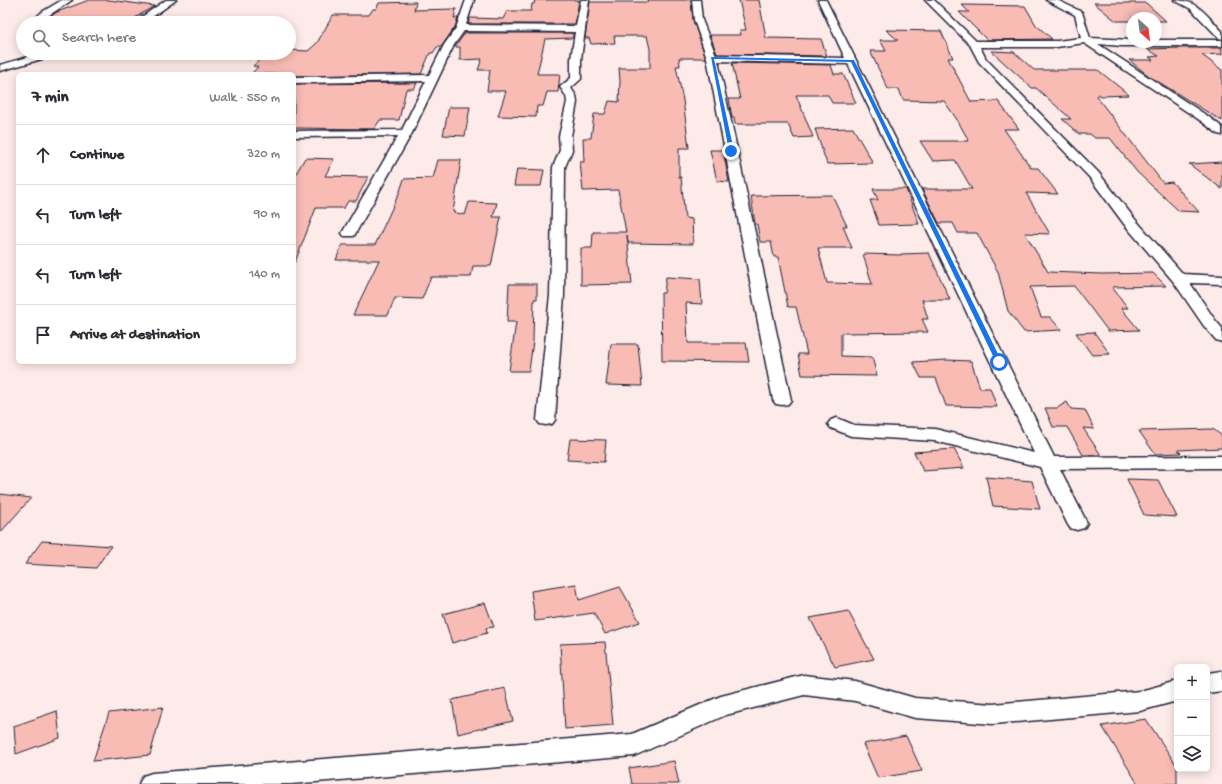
<!DOCTYPE html>
<html lang="en">
<head>
<meta charset="utf-8">
<style>
  body { margin:0; font-family:"Gochi Hand",sans-serif; background:#f7f7f7; color:#2b2b33 }
  .controls { position:absolute; right:12px; bottom:12px; display:grid; overflow:hidden; border-radius:6px; box-shadow:0 2px 10px #0003 }
  .controls button { width:36px; height:36px; display:grid; place-items:center; padding:0; border:0; border-bottom:1px solid #e1e1e2; background:#fff; color:#2b2b33; font:20px sans-serif }
  .compass { position:absolute; left:1126px; top:12px; width:36px; height:36px; border-radius:50%; background:#fff; box-shadow:0 2px 10px #0003; rotate:152deg }
  .stop { position:absolute; width:12px; height:12px; margin:-9px; border:3px solid #1a73e8; border-radius:50%; background:#fff }
  .stop.end { background:#1a73e8; border-color:#fff; box-shadow:0 1px 4px #0008 }
  .list { margin:0; padding:0; list-style:none }
  h2 { display:flex; justify-content:space-between; align-items:center; height:52px; margin:0; padding:0 16px; font-size:17px }
  h2 small { font-size:13px; font-weight:400; color:#7c7c81 }
  .list li { display:grid; grid-template-columns:26px 1fr auto; gap:12px; align-items:center; box-sizing:border-box; height:60px; padding:0 16px; border-top:1px solid #e1e1e2 }
  .list b { display:block; font-size:15px; white-space:nowrap }
  .list em { font-size:13px; font-style:normal; color:#7c7c81 }
  .icon { flex:none; width:22px; height:22px; fill:none; stroke:currentColor; stroke-width:2; stroke-linecap:round; stroke-linejoin:round }
  .map { position:relative; flex:none; width:1222px; height:784px; overflow:hidden }
  .search { position:absolute; background:#fff; box-shadow:0 2px 10px #0003; left:16px; top:16px; width:280px; height:44px; display:flex; align-items:center; gap:10px; box-sizing:border-box; padding:0 14px; border-radius:22px; color:#7c7c81; font-size:15px }
  .panel { position:absolute; background:#fff; box-shadow:0 2px 10px #0003; left:16px; top:72px; width:280px; height:292px; border-radius:6px }
  .map>svg:first-child { display:block }
  .building { fill:#f8bcb5; stroke:#22223b }
  .lines { fill:none; stroke-linecap:round; stroke-linejoin:round }
  .minor-casing { stroke:#22223b; stroke-width:3 }
  .minor { fill:#fff; fill-rule:evenodd }
  .route { fill:#1a73e8 }
</style>
</head>
<body>
<div class="map">
<svg width="1222" height="784" viewBox="0 0 1222 784">
  <rect width="100%" height="100%" fill="#fdebe9"/>
  <filter id="ink" filterUnits="userSpaceOnUse"><feTurbulence type="fractalNoise" baseFrequency=".025" numOctaves="2"/><feDisplacementMap in="SourceGraphic" scale="8" xChannelSelector="R" yChannelSelector="G"/><feConvolveMatrix kernelMatrix="1 2 1 2 8 2 1 2 1" color-interpolation-filters="sRGB"/></filter>
  <g filter="url(#ink)">
    <g class="building">
      <path d="M89,0H109L154,6L127,23H86L46,19L57,12Z"/>
      <path d="M535,0H579L575,24H468L470,18L503,19L507,11H531L532,4H534Z"/>
      <path d="M648,0H691L693,20L706,58H679L680,66H676L683,100L689,148H679V177H681L685,218L692,219L693,244L628,243L627,235L632,284L581,285V248H592L593,232H626L618,190L583,191L580,162H584L583,138H591L594,114H605L609,101L619,102L620,81L619,68H650V49L647,36H614L615,43L591,44L589,38H585L590,2H649Z"/>
      <path d="M739,0H759L766,38L821,39L827,56L717,54L710,35H741L740,30H746Z"/>
      <path d="M416,2L414,10L456,9L454,18H458L455,27L441,47H437L433,53H430L421,74L294,76V74H251L258,67L253,66L267,53H289V50L308,51L317,43L333,15H369L373,9H376L379,3Z"/>
      <path d="M1094,3H1146L1166,21H1156V18H1132V21H1116Z"/>
      <path d="M962,5L1025,6L1036,25L1052,39L987,40L959,12H969Z"/>
      <path d="M886,30L941,31L953,58H948L971,102L998,101L1019,129H1004L1031,168H1038L1058,194L1026,193L1050,234L1025,233L1048,272L1102,274L1153,273L1166,286L1112,287L1128,308H1121L1139,330L1108,331L1074,286L1030,287L1041,317H1050L1061,330L1024,332L1008,311L998,272L977,233H958L953,223H939L922,189H972L955,160L933,161L920,141H969L956,118L944,101L903,100L899,89H888L870,51H886L880,40H898Z"/>
      <path d="M465,33H573V38L545,39L537,74H560L558,92H547L543,106H537L536,117L498,116L506,91H487L490,70H478L482,59L460,60V47H455Z"/>
      <path d="M1181,48H1222V54L1202,55L1222,70V121L1149,76L1129,60H1153L1149,57L1159,56L1147,49Z"/>
      <path d="M991,51L1014,52L1034,70H1098L1129,95L1101,96L1099,94L1096,96L1163,183L1172,182L1199,212L1179,211L1137,172L1110,138H1095L1090,134H1079L1062,119H1071L1036,88H1032Z"/>
      <path d="M732,63L831,65L834,74H843L856,103H832L828,95H796L813,137L794,138L788,124H735L734,118H732L729,99H740Z"/>
      <path d="M417,83L414,89H406L399,120H380L374,129L294,128V84Z"/>
      <path d="M449,107H470L465,136L443,135Z"/>
      <path d="M853,128L873,163L827,164L815,129Z"/>
      <path d="M710,150H723L729,182L717,181Z"/>
      <path d="M305,158L334,159L325,176L368,177L356,201H348L344,208H316L295,262L294,261V177Z"/>
      <path d="M438,160H461L453,212L465,215L469,202L497,203L493,217H501L491,266H473L471,277H431L422,299L395,298L388,315H353L379,260H336L342,245H375L400,191L404,179L433,178Z"/>
      <path d="M1222,162V189L1189,164Z"/>
      <path d="M517,169L544,170L541,186H514Z"/>
      <path d="M873,189H906L919,224L879,225L870,200H878Z"/>
      <path d="M832,195L847,226H843L852,248H818L827,283L872,284L863,254L901,255V254L929,253L950,300H922L928,319H922L928,332L841,333V356L872,357L877,376L802,375L798,354H807L796,307H788L778,257H774L771,242H760L757,224H755L751,196Z"/>
      <path d="M666,277L700,279L702,304L686,303L688,343H746L749,362L662,361L661,293H664Z"/>
      <path d="M509,284H537V299H534L533,341L529,371H509L516,322H507Z"/>
      <path d="M1094,332L1110,354L1092,355L1076,333Z"/>
      <path d="M611,344H638L642,386L606,385Z"/>
      <path d="M947,360L971,361L980,388H990L997,407L946,406L936,378H921L913,362Z"/>
      <path d="M1067,402L1071,409L1085,410L1094,429L1083,428L1101,455H1083L1067,427H1053L1045,408H1057Z"/>
      <path d="M1213,429L1222,436V448L1178,450L1181,453L1155,454L1139,431Z"/>
      <path d="M570,439L606,440L604,462L567,460Z"/>
      <path d="M954,449L964,468L923,471L914,452Z"/>
      <path d="M986,477L1032,481L1040,509L993,506Z"/>
      <path d="M1127,479L1158,480L1177,517L1144,515Z"/>
      <path d="M0,494L31,498L0,533Z"/>
      <path d="M42,541L111,546L96,568L25,564Z"/>
      <path d="M576,584L579,600L620,587L640,622L605,634L594,613L535,621L531,591Z"/>
      <path d="M485,603L494,627L486,628L487,633L452,643L443,614Z"/>
      <path d="M848,611L874,659L835,667L810,618Z"/>
      <path d="M605,642L613,725L565,729L560,644Z"/>
      <path d="M505,688L513,721L458,734L452,700Z"/>
      <path d="M163,707L150,755L93,761L109,713Z"/>
      <path d="M57,711L60,738L16,754L14,726Z"/>
      <path d="M1146,719L1177,766V784H1138L1102,726Z"/>
      <path d="M906,736L922,771L878,778L863,744Z"/>
      <path d="M674,761L679,784H632L629,768Z"/>
    </g>
    <g class="lines">
      <g class="minor-casing">
        <g id="minor">
          <path d="M62,0H72L48,16L40,23H30L42,12Z"/>
          <path d="M166,0H176L144,23H133Z"/>
          <path d="M466,0H474L466,25L576,26L581,0H589L581,59V79L571,88L576,96L577,102L571,136L572,150L565,167L564,295L555,420L552,424L546,425L540,424L537,420L550,295L553,167L560,150L559,136L567,102L566,96L560,87L571,78V59L575,32L464,31L454,45L412,133L354,236H344L342,233L398,136L294,137V131L402,130L426,81L294,83V77L429,75L444,45L456,28Z"/>
          <path d="M692,0H700L702,20L716,55L845,58L818,0H826L1054,457L1222,456V468L1060,469L1087,523L1084,528L1077,530L1070,528L1067,523L1040,467L935,441L851,436L831,428L828,424L831,420L837,418L854,425L935,429L1034,453L848,64L718,61L791,400L788,404L782,405L776,404L773,400L707,58L694,20Z"/>
          <path d="M925,0H934L976,41H1057L1081,38L1075,15L1046,0H1057L1082,12L1090,38L1132,40V42H1156V40H1222V46H1122L1098,44L1209,117L1222,127V135L1218,134L1201,121L1084,43L1057,47H980L986,59L1098,172L1134,218L1183,274L1222,276V284L1190,283L1215,320L1222,328V342L1216,340L1204,326L1173,281L1124,224L1090,178L979,62L970,45Z"/>
          <path d="M1174,0C1198,0 1206,15 1222,31V39L1219,38L1191,9Z"/>
          <path d="M42,53H58L56,55L0,71V65Z"/>
          <path d="M1222,671V691L1207,693V673Z"/>
          <path d="M804,675L855,681L915,698L993,704L1140,691L1177,681V701L1140,711L993,724L915,718L855,701L804,695L726,715L634,756L291,784H139L143,776L152,773L632,734L721,696Z"/>
        </g>
      </g>
      <use href="#minor" class="minor"/>
    </g>
  </g>
  <path class="route" d="M711,57L854,60L1002,362L1001,364L996,362L851,62L714,59L734,151L731,153L729,151Z"/>
</svg>
<div class="controls">
<button>+</button>
<button>−</button>
<button><svg class="icon" aria-label="layers" viewBox="0 0 24 24"><path d="M12 4l9 5-9 5-9-5zM3 14l9 5 9-5"/></svg></button>
</div>
<svg class="compass" viewBox="-18 -18 36 36"><path d="M0-13l5 13h-10z" fill="#e53935"/><path d="M0 13l5-13h-10z" fill="#7c7c81"/></svg>
<div class="stop" style="left:999px;top:362px"></div>
<div class="stop end" style="left:731px;top:151px"></div>
<div class="search"><svg class="icon" aria-label="search" viewBox="0 0 24 24"><circle cx="10" cy="10" r="6"/><path d="M15 15l6 6"/></svg>Search here</div>
<section class="panel">
<h2>7 min<small>Walk · 550 m</small></h2>
<ul class="list">
<li><svg class="icon" aria-label="ahead" viewBox="0 0 24 24"><path d="M12 20V5M6 11l6-6 6 6"/></svg><div><b>Continue</b></div><em>320 m</em></li>
<li><svg class="icon" aria-label="left" viewBox="0 0 24 24"><path d="M17 20v-9H6M10 6l-5 5 5 5"/></svg><div><b>Turn left</b></div><em>90 m</em></li>
<li><svg class="icon" aria-label="left" viewBox="0 0 24 24"><path d="M17 20v-9H6M10 6l-5 5 5 5"/></svg><div><b>Turn left</b></div><em>140 m</em></li>
<li><svg class="icon" aria-label="arrive" viewBox="0 0 24 24"><path d="M6 21V4h12l-3 4 3 4H6"/></svg><div><b>Arrive at destination</b></div></li>
</ul>
</section>
</div>
</body>
</html>
